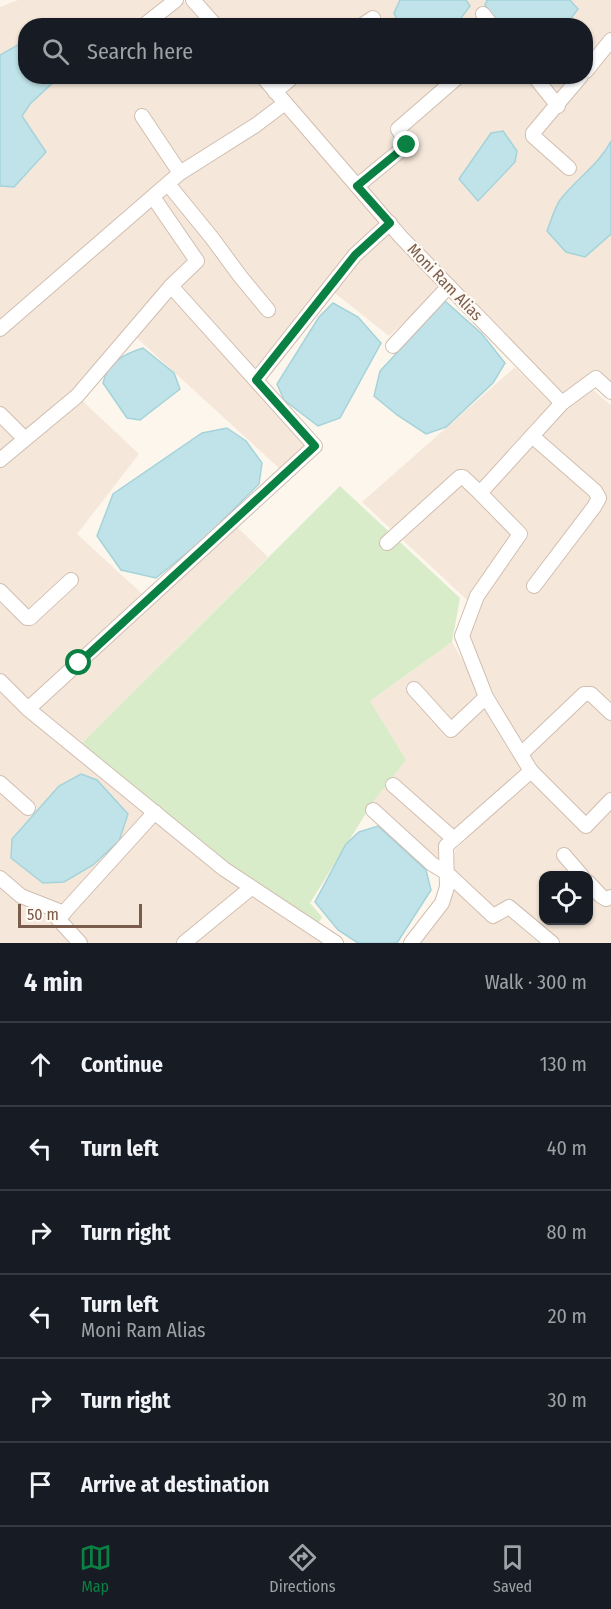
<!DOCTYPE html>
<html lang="en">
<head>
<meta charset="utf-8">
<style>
  body { margin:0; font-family:"Fira Sans Condensed",sans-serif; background:#242831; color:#f1f3f6 }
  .controls { position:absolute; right:18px; bottom:18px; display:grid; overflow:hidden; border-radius:12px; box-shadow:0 2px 4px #0004 }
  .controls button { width:54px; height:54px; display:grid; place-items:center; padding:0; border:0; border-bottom:2px solid #363941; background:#171b24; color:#f1f3f6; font:30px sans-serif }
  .scale { position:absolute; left:18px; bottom:15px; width:124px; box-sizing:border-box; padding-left:6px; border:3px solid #7a5c4d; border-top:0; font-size:16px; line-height:21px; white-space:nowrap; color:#7a5c4d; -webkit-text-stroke:4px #fffaf3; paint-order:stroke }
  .stop { position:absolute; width:18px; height:18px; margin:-14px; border:4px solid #0b8043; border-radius:50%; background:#fff }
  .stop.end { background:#0b8043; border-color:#fff; box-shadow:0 2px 6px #0008 }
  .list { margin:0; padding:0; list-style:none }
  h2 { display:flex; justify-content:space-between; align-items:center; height:78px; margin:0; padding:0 24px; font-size:26px }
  h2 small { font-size:20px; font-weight:400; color:#9ea1a6 }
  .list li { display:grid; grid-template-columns:39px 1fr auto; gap:18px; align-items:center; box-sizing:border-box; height:84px; padding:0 24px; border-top:2px solid #363941 }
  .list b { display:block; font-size:22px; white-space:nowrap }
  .list p { margin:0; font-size:20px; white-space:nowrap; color:#9ea1a6 }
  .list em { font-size:20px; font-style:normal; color:#9ea1a6 }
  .icon { flex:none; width:33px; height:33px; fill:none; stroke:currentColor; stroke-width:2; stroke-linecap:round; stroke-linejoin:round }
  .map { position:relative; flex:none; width:611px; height:943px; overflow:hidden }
  .search { position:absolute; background:#171b24; box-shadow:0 2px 4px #0004; left:18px; right:18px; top:18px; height:66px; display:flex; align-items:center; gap:15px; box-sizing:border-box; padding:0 21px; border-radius:24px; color:#9ea1a6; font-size:22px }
  .sheet { height:582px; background:#171b24 }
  nav { display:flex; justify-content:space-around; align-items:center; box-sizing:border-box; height:84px; border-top:2px solid #363941; background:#171b24; font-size:16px; color:#9ea1a6 }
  nav a { display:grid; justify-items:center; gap:3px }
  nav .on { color:#0b8043 }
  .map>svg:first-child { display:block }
  .residential { fill:#f5e8da; fill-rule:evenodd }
  .green { fill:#d8ecc9 }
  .water { fill:#bfe3e8; stroke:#a5d3da; stroke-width:1.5 }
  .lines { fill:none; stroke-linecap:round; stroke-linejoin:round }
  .street-casing { stroke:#d1beb0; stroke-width:16 }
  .street { stroke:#fff; stroke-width:14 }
  .route { stroke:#0b8043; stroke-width:8 }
  .labels { text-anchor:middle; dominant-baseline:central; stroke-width:4.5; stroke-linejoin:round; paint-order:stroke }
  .street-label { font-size:16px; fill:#7a5c4d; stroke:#fffaf3 }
</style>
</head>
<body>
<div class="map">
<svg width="611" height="943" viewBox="0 0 611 943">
  <rect width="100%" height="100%" fill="#fdf6ec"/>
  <g class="residential">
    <path d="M18,0H182L206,25L26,26V76L252,77L367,207L442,287L389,336L326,286L247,379L309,447L281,470L127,329L73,392L139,454L77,534L151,602L180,580L235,525L268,557L80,745L27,700L0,673V7Z"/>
    <path d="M198,0H611V387L594,372L562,395L426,252L268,77L586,76V26L221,25Z"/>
    <path d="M515,367L554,406L472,492L512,537L468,601L362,502Z"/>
    <path d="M593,390L611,405V943H557L509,901L494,907L451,871L455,850L538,770L494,694L469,638L480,602L527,535L488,494L567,406ZM544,876H588V921H544Z"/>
    <path d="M452,642L524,771L438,844L439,860L373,802L405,760L370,701Z"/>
    <path d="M0,692L11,703L235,885L322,943H0Z"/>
    <path d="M452,888L494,923L507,915L539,943H419L445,912Z"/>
  </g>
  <path class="green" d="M340,486L460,598L452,642L370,701L406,760L373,802L310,903L322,917L317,925L228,868L80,745Z"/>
  <g class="water">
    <path d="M400,0H466L470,6L456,25H399L394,13Z"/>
    <path d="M487,0H570L578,9L566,25L499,26L485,5Z"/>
    <path d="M25,41L26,76L59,77L30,104L22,116L46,152L14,187L0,186V55Z"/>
    <path d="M503,131L517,151L515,162L478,201L459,179L491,133Z"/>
    <path d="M611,141V234L585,257L566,252L547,231C551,221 554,209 560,200C576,179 599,165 611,141Z"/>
    <path d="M445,301L482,334L505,363L493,383L446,427L426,434L397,415L374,396L380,371Z"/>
    <path d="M333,303L358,317L381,343L340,418L318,426L284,400L277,384L319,317Z"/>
    <path d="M143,348L174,373L180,389L140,420L127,418L103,383C107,363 124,354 143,348Z"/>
    <path d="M227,428L246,441L262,463L259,484L205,538L156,578L121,570L97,536L113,494L202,433Z"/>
    <path d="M81,774L97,780L128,814L119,841L93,865L64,882L43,883L11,858L12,839L59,786Z"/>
    <path d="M378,826L426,870L431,890L397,943H358L338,930L315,902L346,844L359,832Z"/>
  </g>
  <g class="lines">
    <g class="street-casing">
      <g id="street">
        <path d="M193,0L216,26"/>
        <path d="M483,14L492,26"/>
        <path d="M143,26L176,0"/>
        <path d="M361,26L373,18"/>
        <path d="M586,71L611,40"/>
        <path d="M262,76L401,237L562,403"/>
        <path d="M534,76L558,106"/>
        <path d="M275,92L294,76"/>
        <path d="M142,116L180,173"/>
        <path d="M569,168L533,136V133L581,76"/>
        <path d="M168,184L212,238L240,276L268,310"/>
        <path d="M357,186L407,145L398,129L459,76"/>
        <path d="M0,329L180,173L256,125L285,103"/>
        <path d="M393,346L449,286"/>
        <path d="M256,380L355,255L390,223"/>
        <path d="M0,414L25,439"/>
        <path d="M532,436L595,491L599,498L594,507L534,586"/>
        <path d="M0,460L77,396L171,286L197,261L153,197"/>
        <path d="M387,543L460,477H463L480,493"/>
        <path d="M0,591L27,618H30L71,580"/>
        <path d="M0,681L28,709L224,869L336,943"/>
        <path d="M414,689L451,730L486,697"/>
        <path d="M28,709L315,446L171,286"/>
        <path d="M521,754L584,694H591L611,713"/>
        <path d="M531,771L586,826L611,800"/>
        <path d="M0,783L28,808"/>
        <path d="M393,785L454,839"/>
        <path d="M373,810L432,864L447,873L493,916L509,907L552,943"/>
        <path d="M564,855L582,876"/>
        <path d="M0,878L21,896L64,913"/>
        <path d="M588,882L601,896L606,899L611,897"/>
        <path d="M80,943L58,919L155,812"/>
        <path d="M184,943L251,888"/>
        <path d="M411,943L442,903L447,887L446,846L531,771L486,697L462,636L477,596L520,534L480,493L562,403L596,378L611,392"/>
      </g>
    </g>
    <use href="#street" class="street"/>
  </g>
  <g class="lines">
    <path class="route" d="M79,663L315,446L256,380L355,255L390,223L357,186L407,145"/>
  </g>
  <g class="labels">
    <g class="street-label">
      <text transform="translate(445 282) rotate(46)">Moni Ram Alias</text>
    </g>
  </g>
</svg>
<div class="controls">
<button><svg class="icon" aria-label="locate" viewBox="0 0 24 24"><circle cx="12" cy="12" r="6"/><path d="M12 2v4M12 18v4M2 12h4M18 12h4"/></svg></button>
</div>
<div class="scale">50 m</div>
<div class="stop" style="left:79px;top:663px"></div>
<div class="stop end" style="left:407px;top:145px"></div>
<div class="search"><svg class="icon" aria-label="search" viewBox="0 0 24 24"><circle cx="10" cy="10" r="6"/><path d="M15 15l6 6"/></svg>Search here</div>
</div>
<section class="sheet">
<h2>4 min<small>Walk · 300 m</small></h2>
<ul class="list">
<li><svg class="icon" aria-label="ahead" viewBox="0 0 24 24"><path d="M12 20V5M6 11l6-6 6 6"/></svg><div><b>Continue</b></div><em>130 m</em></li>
<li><svg class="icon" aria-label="left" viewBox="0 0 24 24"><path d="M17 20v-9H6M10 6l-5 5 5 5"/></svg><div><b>Turn left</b></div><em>40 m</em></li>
<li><svg class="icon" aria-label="right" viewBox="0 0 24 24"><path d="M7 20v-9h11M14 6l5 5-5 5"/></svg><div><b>Turn right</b></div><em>80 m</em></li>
<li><svg class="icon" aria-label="left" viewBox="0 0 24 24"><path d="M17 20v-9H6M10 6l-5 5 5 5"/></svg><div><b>Turn left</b><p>Moni Ram Alias</p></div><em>20 m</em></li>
<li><svg class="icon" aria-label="right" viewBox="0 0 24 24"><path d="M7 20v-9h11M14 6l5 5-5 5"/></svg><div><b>Turn right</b></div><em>30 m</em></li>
<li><svg class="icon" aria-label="arrive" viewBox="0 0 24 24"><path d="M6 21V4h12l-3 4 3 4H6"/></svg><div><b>Arrive at destination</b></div></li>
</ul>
</section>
<nav>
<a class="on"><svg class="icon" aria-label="map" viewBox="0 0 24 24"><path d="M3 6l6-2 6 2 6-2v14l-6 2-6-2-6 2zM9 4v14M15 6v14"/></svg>Map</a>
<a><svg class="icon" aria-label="directions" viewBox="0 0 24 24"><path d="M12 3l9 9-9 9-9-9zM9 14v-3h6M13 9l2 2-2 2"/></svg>Directions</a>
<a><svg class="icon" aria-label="saved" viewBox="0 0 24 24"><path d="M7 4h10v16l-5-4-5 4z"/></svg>Saved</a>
</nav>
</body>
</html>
